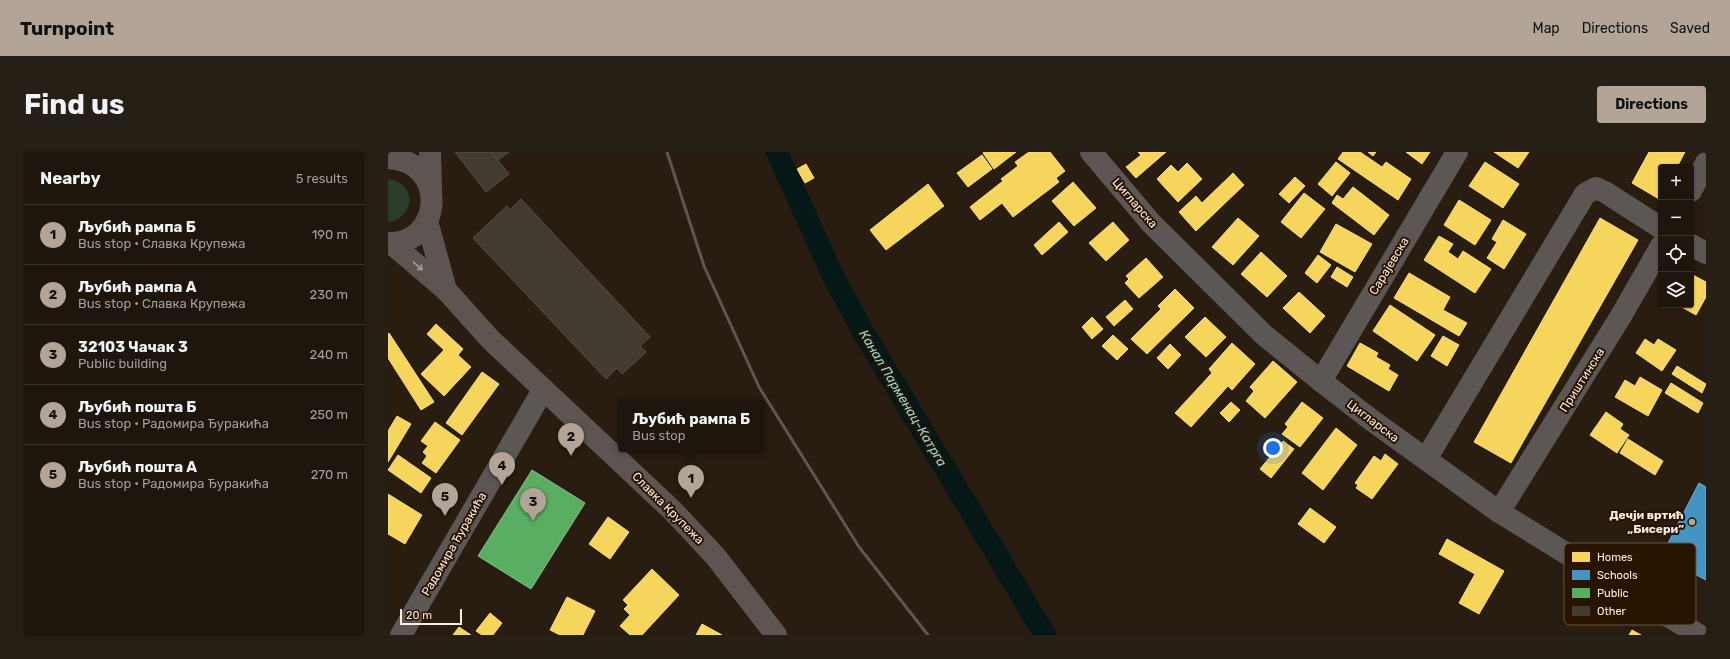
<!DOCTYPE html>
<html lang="en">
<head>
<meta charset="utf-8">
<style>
  body { margin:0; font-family:Rubik,sans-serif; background:#261f15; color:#f1f3f6 }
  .controls { position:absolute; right:12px; top:12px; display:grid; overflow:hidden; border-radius:4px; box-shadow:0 1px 3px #0004 }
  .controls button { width:36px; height:36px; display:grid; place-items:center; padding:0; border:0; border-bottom:1px solid #3c352d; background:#1e160c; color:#f1f3f6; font:20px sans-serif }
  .scale { position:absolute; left:12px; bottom:10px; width:62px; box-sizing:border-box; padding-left:4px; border:2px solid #fdeee0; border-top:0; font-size:11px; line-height:14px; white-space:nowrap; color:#fdeee0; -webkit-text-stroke:3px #291400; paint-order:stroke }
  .you { position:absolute; left:885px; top:296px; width:14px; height:14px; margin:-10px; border:3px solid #fff; border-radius:50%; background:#1a73e8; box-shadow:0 0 0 6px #1a73e833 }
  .badge { display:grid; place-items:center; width:26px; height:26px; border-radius:50%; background:#b2a597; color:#111; font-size:13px; font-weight:700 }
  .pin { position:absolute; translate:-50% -33px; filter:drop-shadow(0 1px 2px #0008) }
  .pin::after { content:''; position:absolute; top:21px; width:14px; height:12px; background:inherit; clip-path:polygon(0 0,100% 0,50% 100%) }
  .popup { position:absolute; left:230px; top:248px; width:146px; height:52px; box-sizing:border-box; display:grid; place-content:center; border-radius:4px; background:#1e160c; filter:drop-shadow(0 1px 3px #0005); font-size:13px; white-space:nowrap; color:#a19f9d }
  .popup b { font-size:15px; color:#f1f3f6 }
  .popup::after { content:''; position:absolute; left:50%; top:100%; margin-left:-8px; border:8px solid transparent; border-top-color:#1e160c }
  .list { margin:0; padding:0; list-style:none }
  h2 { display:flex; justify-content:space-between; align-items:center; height:52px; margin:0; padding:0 16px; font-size:17px }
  h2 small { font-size:13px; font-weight:400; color:#a19f9d }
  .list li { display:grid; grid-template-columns:26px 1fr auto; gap:12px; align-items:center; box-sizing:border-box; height:60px; padding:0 16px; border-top:1px solid #3c352d }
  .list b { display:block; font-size:15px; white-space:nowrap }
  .list p { margin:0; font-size:13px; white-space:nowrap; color:#a19f9d }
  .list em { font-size:13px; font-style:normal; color:#a19f9d }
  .icon { flex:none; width:22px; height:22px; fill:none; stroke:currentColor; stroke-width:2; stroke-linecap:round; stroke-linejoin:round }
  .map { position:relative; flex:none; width:1318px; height:483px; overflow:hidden; border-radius:4px }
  header { display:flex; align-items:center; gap:24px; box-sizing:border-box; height:56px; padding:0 20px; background:#b2a597; color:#111 }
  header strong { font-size:19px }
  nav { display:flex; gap:22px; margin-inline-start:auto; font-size:14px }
  .intro { display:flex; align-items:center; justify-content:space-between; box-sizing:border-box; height:96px; padding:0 24px }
  h1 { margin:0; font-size:28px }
  .button { padding:10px 18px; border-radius:4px; background:#b2a597; color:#111; font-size:14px; font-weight:700 }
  main { display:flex; gap:24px; padding:0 24px }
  aside { flex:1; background:#1e160c; border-radius:4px; box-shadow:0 1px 3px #0004 }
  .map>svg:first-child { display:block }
  .green { fill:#2c3c2a }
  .homes { fill:#f6d55c; stroke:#f8dc84 }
  .schools { fill:#4393c3; stroke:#7baecc }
  .public { fill:#5aae61; stroke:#8bc187 }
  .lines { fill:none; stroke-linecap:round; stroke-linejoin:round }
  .canal { stroke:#051717; stroke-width:22 }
  .building { fill:#443b30; stroke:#584f44 }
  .minor { stroke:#5c5655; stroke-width:22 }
  .major { stroke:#5e5451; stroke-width:22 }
  .rail { stroke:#5e5751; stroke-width:3 }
  .oneway { stroke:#a69991 }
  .poi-dot { fill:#b2a597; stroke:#291400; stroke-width:1.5 }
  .labels { text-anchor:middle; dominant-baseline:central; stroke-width:4; stroke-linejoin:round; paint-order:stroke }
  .street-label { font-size:12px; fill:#fdeee0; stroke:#291400 }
  .poi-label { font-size:12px; font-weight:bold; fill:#fdeee0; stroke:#291400; text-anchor:end }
  .water-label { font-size:13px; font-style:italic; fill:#8ddbe3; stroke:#291400 }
  .key { fill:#291400; stroke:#695543; stroke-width:1 }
  .key-label { font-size:11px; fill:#fdeee0 }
</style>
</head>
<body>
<header>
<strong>Turnpoint</strong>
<nav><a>Map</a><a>Directions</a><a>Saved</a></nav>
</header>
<div class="intro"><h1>Find us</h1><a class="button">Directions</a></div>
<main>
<aside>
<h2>Nearby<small>5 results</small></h2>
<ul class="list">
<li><span class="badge">1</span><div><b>Љубић рампа Б</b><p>Bus stop · Славка Крупежа</p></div><em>190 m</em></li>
<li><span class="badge">2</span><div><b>Љубић рампа А</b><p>Bus stop · Славка Крупежа</p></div><em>230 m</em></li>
<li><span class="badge">3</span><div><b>32103 Чачак 3</b><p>Public building</p></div><em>240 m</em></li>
<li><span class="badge">4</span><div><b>Љубић пошта Б</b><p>Bus stop · Радомира Ђуракића</p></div><em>250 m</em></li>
<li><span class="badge">5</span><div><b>Љубић пошта А</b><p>Bus stop · Радомира Ђуракића</p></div><em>270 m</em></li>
</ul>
</aside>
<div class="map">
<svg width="1318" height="483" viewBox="0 0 1318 483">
  <rect width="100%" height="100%" fill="#281d10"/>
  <path class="green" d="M0,27C28,29 29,66 0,70Z"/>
  <g class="homes">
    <path d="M596,0H628L606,17L595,1Z"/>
    <path d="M641,0H662L677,19L668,26L671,30L625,65L614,51L592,68L582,55L615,29L613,27L630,14L627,10Z"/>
    <path d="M750,0H778L748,26L738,15L753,3Z"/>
    <path d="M955,0H972L994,15L998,10L1023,27L1010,48L950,7Z"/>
    <path d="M980,0H988L985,4Z"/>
    <path d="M1018,0H1042L1034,12Z"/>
    <path d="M1106,0H1141L1130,16Z"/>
    <path d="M1261,0H1297L1289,15H1273V43L1271,47L1244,31Z"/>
    <path d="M594,3L604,17L580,35L569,21Z"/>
    <path d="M948,10L962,21L944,44L930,32Z"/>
    <path d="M1097,10L1131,32L1115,56L1081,34Z"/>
    <path d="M799,11L814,27L790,50L769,27L783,13L790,20Z"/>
    <path d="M418,12L426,26L417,31L409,17Z"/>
    <path d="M845,21L856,33L808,79L791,60L808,44L814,51Z"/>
    <path d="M907,25L917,34L901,51L891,42Z"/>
    <path d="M685,30L708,56L686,74L664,49Z"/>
    <path d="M540,32L556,54L498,98L482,78Z"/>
    <path d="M965,35L1001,63L986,83L944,51L949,43L955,47Z"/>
    <path d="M916,41L937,57L913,86L893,70Z"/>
    <path d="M1071,48L1103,68L1087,93L1056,73Z"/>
    <path d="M850,66L871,84L845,113L824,95Z"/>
    <path d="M1212,66L1250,88L1123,311L1086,290Z"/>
    <path d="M1115,68L1138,82L1116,117L1099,106L1109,90L1104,87Z"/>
    <path d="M671,70L680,80L654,103L646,93Z"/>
    <path d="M725,70L741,88L718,109L701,91Z"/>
    <path d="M948,72L984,92L967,120L932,100Z"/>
    <path d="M1051,84L1065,92L1060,100L1070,107L1075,99L1103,117L1087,141L1036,108Z"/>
    <path d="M873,100L899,124L879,145L853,122Z"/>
    <path d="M930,103L943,113L929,131L917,121Z"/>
    <path d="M758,106L775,125L751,146L737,131L741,127L738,124Z"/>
    <path d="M949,115L965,125L959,135L943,125Z"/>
    <path d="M1021,121L1062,145L1055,158L1079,171L1071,184L1006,146Z"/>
    <path d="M1303,122L1318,130V145L1308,163L1292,154L1293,153H1303Z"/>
    <path d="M787,137L806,156L759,202L743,187L773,157L770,154Z"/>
    <path d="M911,140L937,164L922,181L895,156Z"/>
    <path d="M737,148L745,157L726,174L718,165Z"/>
    <path d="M1002,153L1047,183L1029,209L985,179Z"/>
    <path d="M704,165L715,177L704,187L694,175Z"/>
    <path d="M817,165L838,185L818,205L797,185Z"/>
    <path d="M48,172L75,197L70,203L83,215L56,244L33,222L56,198L39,182Z"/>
    <path d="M1,181L46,250L33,258L0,206V182Z"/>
    <path d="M725,183L740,197L729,208L714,194Z"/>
    <path d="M1055,184L1071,193L1059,214L1043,204Z"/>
    <path d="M1257,187L1266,193L1270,187L1288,198L1274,219L1248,201Z"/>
    <path d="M844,191L867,212L844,238L840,234L803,275L787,261L824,221L821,217Z"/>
    <path d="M972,191L990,201L988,205L1002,213L1000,217L1010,223L1001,239L959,214Z"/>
    <path d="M782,192L793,203L780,217L769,206Z"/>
    <path d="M885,209L909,230L877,266L858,249L866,239L862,235Z"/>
    <path d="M1289,214L1318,232L1314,241L1284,222Z"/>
    <path d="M94,220L111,232L74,283L58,271Z"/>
    <path d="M1252,225L1274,238L1260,264L1227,245L1237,228L1247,234Z"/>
    <path d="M1283,231L1315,251L1310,261L1277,241Z"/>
    <path d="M843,250L852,258L841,270L832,261Z"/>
    <path d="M914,250L935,266L912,295L894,282L900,275L897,272Z"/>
    <path d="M1218,260L1235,272L1232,277L1241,283L1229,301L1202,283Z"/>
    <path d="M9,264L23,272L0,310V279Z"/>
    <path d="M47,270L72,288L48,321L34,311L39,304L35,300L40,294L33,289Z"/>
    <path d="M948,276L969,293L935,338L914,321Z"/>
    <path d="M1240,287L1275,309L1267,323L1232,301Z"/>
    <path d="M895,289L906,297L883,326L872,317Z"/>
    <path d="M997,302L1010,312L984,347L968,336L970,333L967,331L986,304L993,309Z"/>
    <path d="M10,303L43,326L33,341L0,318Z"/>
    <path d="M0,342L34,363L17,392L0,382Z"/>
    <path d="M922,356L948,375L936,391L910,372Z"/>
    <path d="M220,365L241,380L222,407L201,392Z"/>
    <path d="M1059,387L1116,419L1091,462L1071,451L1087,422L1051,402Z"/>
    <path d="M264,417L291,443L254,483H242L232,474L242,463L236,457L240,453L235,448Z"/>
    <path d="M179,445L207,459L195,483H172L162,478Z"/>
    <path d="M102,461L114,471L105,483H94L88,479Z"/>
    <path d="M314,472L334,483H308Z"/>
    <path d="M71,475L83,483H65Z"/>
    <path d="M1244,478L1253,483H1241Z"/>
  </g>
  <path class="schools" d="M1311,331L1318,335V428L1273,405Z"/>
  <path class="public" d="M144,318L197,351L143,437L90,404Z"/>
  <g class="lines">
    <path class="canal" d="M389,0L445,124L474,178L657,483"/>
  </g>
  <g class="building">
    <path d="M67,0H103L121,22L98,40Z"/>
    <path d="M103,0H121L110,8Z"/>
    <path d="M133,47L262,185L252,194L258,200L234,222L229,216L218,227L85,86L119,54L122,58Z"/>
  </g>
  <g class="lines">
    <g class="minor">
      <path d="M703,0L763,71L876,183L933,229L982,267L1111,360L1311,483"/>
      <path d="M1303,39L1318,11"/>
      <path d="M1303,93L1318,101"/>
      <path d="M933,229L1069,0"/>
      <path d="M1038,307L1197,42L1208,36L1217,40L1273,76"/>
      <path d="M1111,360L1233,164L1273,94"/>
      <path d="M13,483L155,238"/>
    </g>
    <g class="major">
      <path d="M42,0L43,37"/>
      <path d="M0,6C63,10 53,94 0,91"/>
      <path d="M39,69L58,138"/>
      <path d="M3,91L58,138L103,188L285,359L328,405L388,483"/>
    </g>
    <path class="rail" d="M279,0L316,114L371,235L471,395L540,483"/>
  </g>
  <defs><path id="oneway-shaft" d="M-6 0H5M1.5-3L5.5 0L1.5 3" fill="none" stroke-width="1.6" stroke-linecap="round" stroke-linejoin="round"/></defs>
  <use class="oneway" href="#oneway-shaft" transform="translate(30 114) rotate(41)"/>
  <circle class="poi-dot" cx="1304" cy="370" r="4"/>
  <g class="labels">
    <g class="street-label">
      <text transform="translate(747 51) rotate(49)">Цигларска</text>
      <text transform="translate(1001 114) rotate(-59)">Сарајевска</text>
      <text transform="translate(1194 228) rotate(-58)">Приштинска</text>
      <text transform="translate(985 269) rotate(37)">Цигларска</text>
      <text transform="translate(280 356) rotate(45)">Славка Крупежа</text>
      <text transform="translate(66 392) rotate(-60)">Радомира Ђуракића</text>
    </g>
    <g class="poi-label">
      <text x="1296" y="363">Дечји вртић<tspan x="1296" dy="14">„Бисери”</tspan></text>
    </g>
    <g class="water-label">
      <text transform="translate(515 246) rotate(59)">Канал Парменац-Катрга</text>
    </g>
  </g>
  <rect x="1176" y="391" width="132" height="82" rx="6" class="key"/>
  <rect x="1184" y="400" width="18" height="10" fill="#f6d55c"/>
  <rect x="1184" y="418" width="18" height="10" fill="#4393c3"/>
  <rect x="1184" y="436" width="18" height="10" fill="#5aae61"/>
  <rect x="1184" y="454" width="18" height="10" fill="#443b30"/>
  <g class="key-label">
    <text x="1209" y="409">Homes</text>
    <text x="1209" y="427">Schools</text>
    <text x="1209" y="445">Public</text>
    <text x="1209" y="463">Other</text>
  </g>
</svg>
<div class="controls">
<button>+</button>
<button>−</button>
<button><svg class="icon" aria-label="locate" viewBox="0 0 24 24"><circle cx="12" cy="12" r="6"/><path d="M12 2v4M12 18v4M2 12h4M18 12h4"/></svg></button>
<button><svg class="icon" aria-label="layers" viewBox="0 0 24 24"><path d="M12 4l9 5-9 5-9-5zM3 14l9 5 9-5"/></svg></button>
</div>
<div class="scale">20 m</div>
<div class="you"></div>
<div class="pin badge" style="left:303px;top:346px">1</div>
<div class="popup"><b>Љубић рампа Б</b>Bus stop</div>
<div class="pin badge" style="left:183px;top:304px">2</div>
<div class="pin badge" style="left:145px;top:369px">3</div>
<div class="pin badge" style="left:114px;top:333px">4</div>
<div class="pin badge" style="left:57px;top:364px">5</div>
</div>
</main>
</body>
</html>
